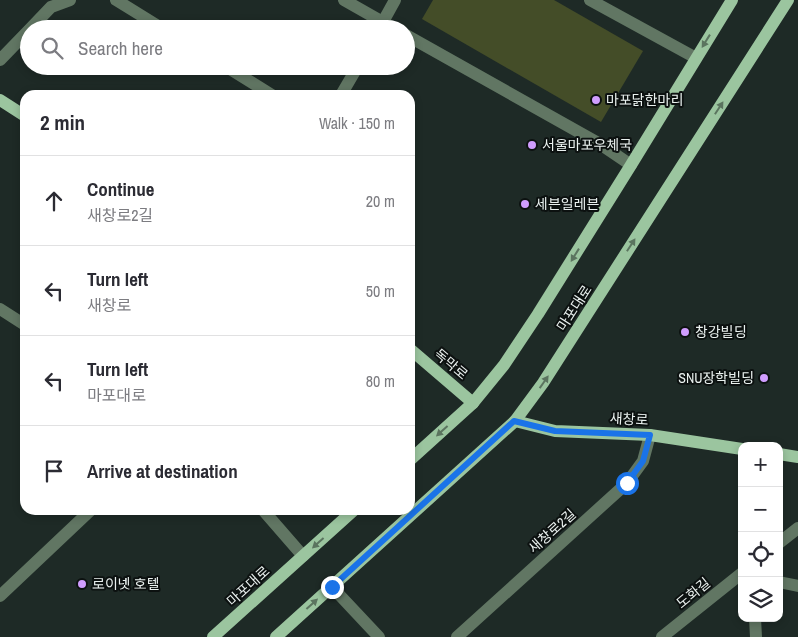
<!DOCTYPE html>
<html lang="en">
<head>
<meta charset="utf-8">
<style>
  body { margin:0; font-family:"Archivo Narrow","Noto Sans KR",sans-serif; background:#f7f7f7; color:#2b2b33 }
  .controls { position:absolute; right:15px; bottom:15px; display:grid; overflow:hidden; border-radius:10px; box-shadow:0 2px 8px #0003 }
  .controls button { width:45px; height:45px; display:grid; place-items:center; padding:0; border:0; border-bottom:1px solid #e1e1e2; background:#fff; color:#2b2b33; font:25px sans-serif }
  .stop { position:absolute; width:15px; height:15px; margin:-11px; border:4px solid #1a73e8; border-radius:50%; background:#fff }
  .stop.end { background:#1a73e8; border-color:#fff; box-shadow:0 1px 5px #0008 }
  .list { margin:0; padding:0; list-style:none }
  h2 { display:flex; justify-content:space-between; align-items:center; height:65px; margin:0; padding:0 20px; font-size:21px }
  h2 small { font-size:16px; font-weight:400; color:#7c7c81 }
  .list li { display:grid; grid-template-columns:32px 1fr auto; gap:15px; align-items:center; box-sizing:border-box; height:90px; padding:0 20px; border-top:1px solid #e1e1e2 }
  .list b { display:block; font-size:19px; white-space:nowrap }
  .list p { margin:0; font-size:16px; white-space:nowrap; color:#7c7c81 }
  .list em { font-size:16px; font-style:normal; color:#7c7c81 }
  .icon { flex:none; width:28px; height:28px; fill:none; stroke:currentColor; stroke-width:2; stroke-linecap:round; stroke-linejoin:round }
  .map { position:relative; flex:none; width:798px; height:637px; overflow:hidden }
  .search { position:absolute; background:#fff; box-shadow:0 2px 8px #0003; left:20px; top:20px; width:395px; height:55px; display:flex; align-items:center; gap:12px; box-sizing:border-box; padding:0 18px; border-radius:28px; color:#7c7c81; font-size:19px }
  .panel { position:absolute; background:#fff; box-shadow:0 2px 8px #0003; left:20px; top:90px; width:395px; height:425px; border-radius:15px }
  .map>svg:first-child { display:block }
  .green { fill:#444d28 }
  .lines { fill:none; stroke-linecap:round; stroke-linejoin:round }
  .minor { stroke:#617663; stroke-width:12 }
  .major { stroke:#9bc59f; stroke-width:12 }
  .oneway { fill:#5b745f }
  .route { stroke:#1a73e8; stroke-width:6 }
  .poi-dot { fill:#d09dfe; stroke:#0c1110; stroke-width:2 }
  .labels { text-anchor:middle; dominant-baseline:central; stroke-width:4; stroke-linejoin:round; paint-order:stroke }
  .poi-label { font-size:14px; fill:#eaf1ef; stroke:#0c1110; text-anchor:start }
  .street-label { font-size:14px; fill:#eaf1ef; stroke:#0c1110 }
</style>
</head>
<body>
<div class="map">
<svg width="798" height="637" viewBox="0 0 798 637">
  <rect width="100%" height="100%" fill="#1e2a26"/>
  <path class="green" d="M433,0H554L643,51L601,122L422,19Z"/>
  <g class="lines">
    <g class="minor">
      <path d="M116,0L163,29"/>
      <path d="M344,0L395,29"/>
      <path d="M590,0L696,58"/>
      <path d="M30,29L51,7L70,0"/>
      <path d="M379,29L395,0"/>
      <path d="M406,35L600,144L631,165"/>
      <path d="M0,60L29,30"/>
      <path d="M225,66L272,95"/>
      <path d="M341,95L358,66"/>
      <path d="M0,309L25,325"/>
      <path d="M263,510L303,556"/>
      <path d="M779,543L798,528"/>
      <path d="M779,582L798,586"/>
      <path d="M332,587L379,637"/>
      <path d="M0,596L91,510"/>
      <path d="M755,618L756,637"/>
      <path d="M457,637L627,483L643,461L650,435"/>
      <path d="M662,637L742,573"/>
    </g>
    <g class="major">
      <path d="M0,100L25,116"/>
      <path d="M410,349L473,403"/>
      <path d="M515,421L555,431L650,435L742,449"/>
      <path d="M779,454L798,457"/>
      <path d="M410,460L473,403L504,365L538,314L631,165L732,0"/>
      <path d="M213,637L354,510"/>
      <path d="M276,637L515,421L543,383L788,0"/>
    </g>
  </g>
  <defs><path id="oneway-solid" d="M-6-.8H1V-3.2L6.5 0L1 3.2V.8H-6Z" transform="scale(1.25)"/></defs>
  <g class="oneway">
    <use href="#oneway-solid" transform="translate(706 41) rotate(122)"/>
    <use href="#oneway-solid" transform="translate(719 108) rotate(-57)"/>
    <use href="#oneway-solid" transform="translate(631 245) rotate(-57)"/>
    <use href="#oneway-solid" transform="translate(575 255) rotate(122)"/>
    <use href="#oneway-solid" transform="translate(544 382) rotate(-55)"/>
    <use href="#oneway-solid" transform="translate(442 431) rotate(138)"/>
    <use href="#oneway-solid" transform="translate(318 543) rotate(138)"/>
    <use href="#oneway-solid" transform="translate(312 604) rotate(-42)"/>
  </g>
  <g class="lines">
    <path class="route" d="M332,587L514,421L555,431L650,435L643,461L627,483"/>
  </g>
  <g class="poi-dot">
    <circle cx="596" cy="100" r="5"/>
    <circle cx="532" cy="145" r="5"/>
    <circle cx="525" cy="204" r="5"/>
    <circle cx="685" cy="332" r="5"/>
    <circle cx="764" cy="378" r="5"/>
    <circle cx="82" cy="584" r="5"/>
  </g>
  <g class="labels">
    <g class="poi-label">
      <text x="606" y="100">마포닭한마리</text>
      <text x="542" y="145">서울마포우체국</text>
      <text x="535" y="204">세븐일레븐</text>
      <text x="695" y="332">창강빌딩</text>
      <text x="754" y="378" text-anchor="end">SNU장학빌딩</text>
      <text x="92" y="584">로이넷 호텔</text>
    </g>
    <g class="street-label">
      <text transform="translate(574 308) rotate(-57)">마포대로</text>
      <text transform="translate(451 364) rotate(40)">독막로</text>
      <text transform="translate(629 419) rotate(3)">새창로</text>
      <text transform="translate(552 531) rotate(-42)">새창로2길</text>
      <text transform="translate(248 586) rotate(-42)">마포대로</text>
      <text transform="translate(693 593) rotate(-39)">도화길</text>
    </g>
  </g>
</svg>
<div class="controls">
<button>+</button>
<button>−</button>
<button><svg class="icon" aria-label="locate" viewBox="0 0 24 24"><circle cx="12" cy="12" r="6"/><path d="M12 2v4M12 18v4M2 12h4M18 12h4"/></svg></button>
<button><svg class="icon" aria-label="layers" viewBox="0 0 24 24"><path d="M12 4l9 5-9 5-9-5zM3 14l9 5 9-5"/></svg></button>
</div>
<div class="stop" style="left:627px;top:483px"></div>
<div class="stop end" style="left:332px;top:587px"></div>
<div class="search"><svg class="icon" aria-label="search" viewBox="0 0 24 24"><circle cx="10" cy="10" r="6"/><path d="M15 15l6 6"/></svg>Search here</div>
<section class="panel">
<h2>2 min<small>Walk · 150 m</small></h2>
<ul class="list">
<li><svg class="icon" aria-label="ahead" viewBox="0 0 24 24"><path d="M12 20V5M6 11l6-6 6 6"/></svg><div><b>Continue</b><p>새창로2길</p></div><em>20 m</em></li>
<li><svg class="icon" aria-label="left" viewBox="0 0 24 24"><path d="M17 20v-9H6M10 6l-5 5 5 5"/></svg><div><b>Turn left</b><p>새창로</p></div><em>50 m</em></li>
<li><svg class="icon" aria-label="left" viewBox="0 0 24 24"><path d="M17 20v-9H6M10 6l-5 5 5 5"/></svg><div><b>Turn left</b><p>마포대로</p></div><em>80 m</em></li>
<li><svg class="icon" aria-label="arrive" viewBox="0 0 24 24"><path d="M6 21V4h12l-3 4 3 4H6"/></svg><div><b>Arrive at destination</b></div></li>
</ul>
</section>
</div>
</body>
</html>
